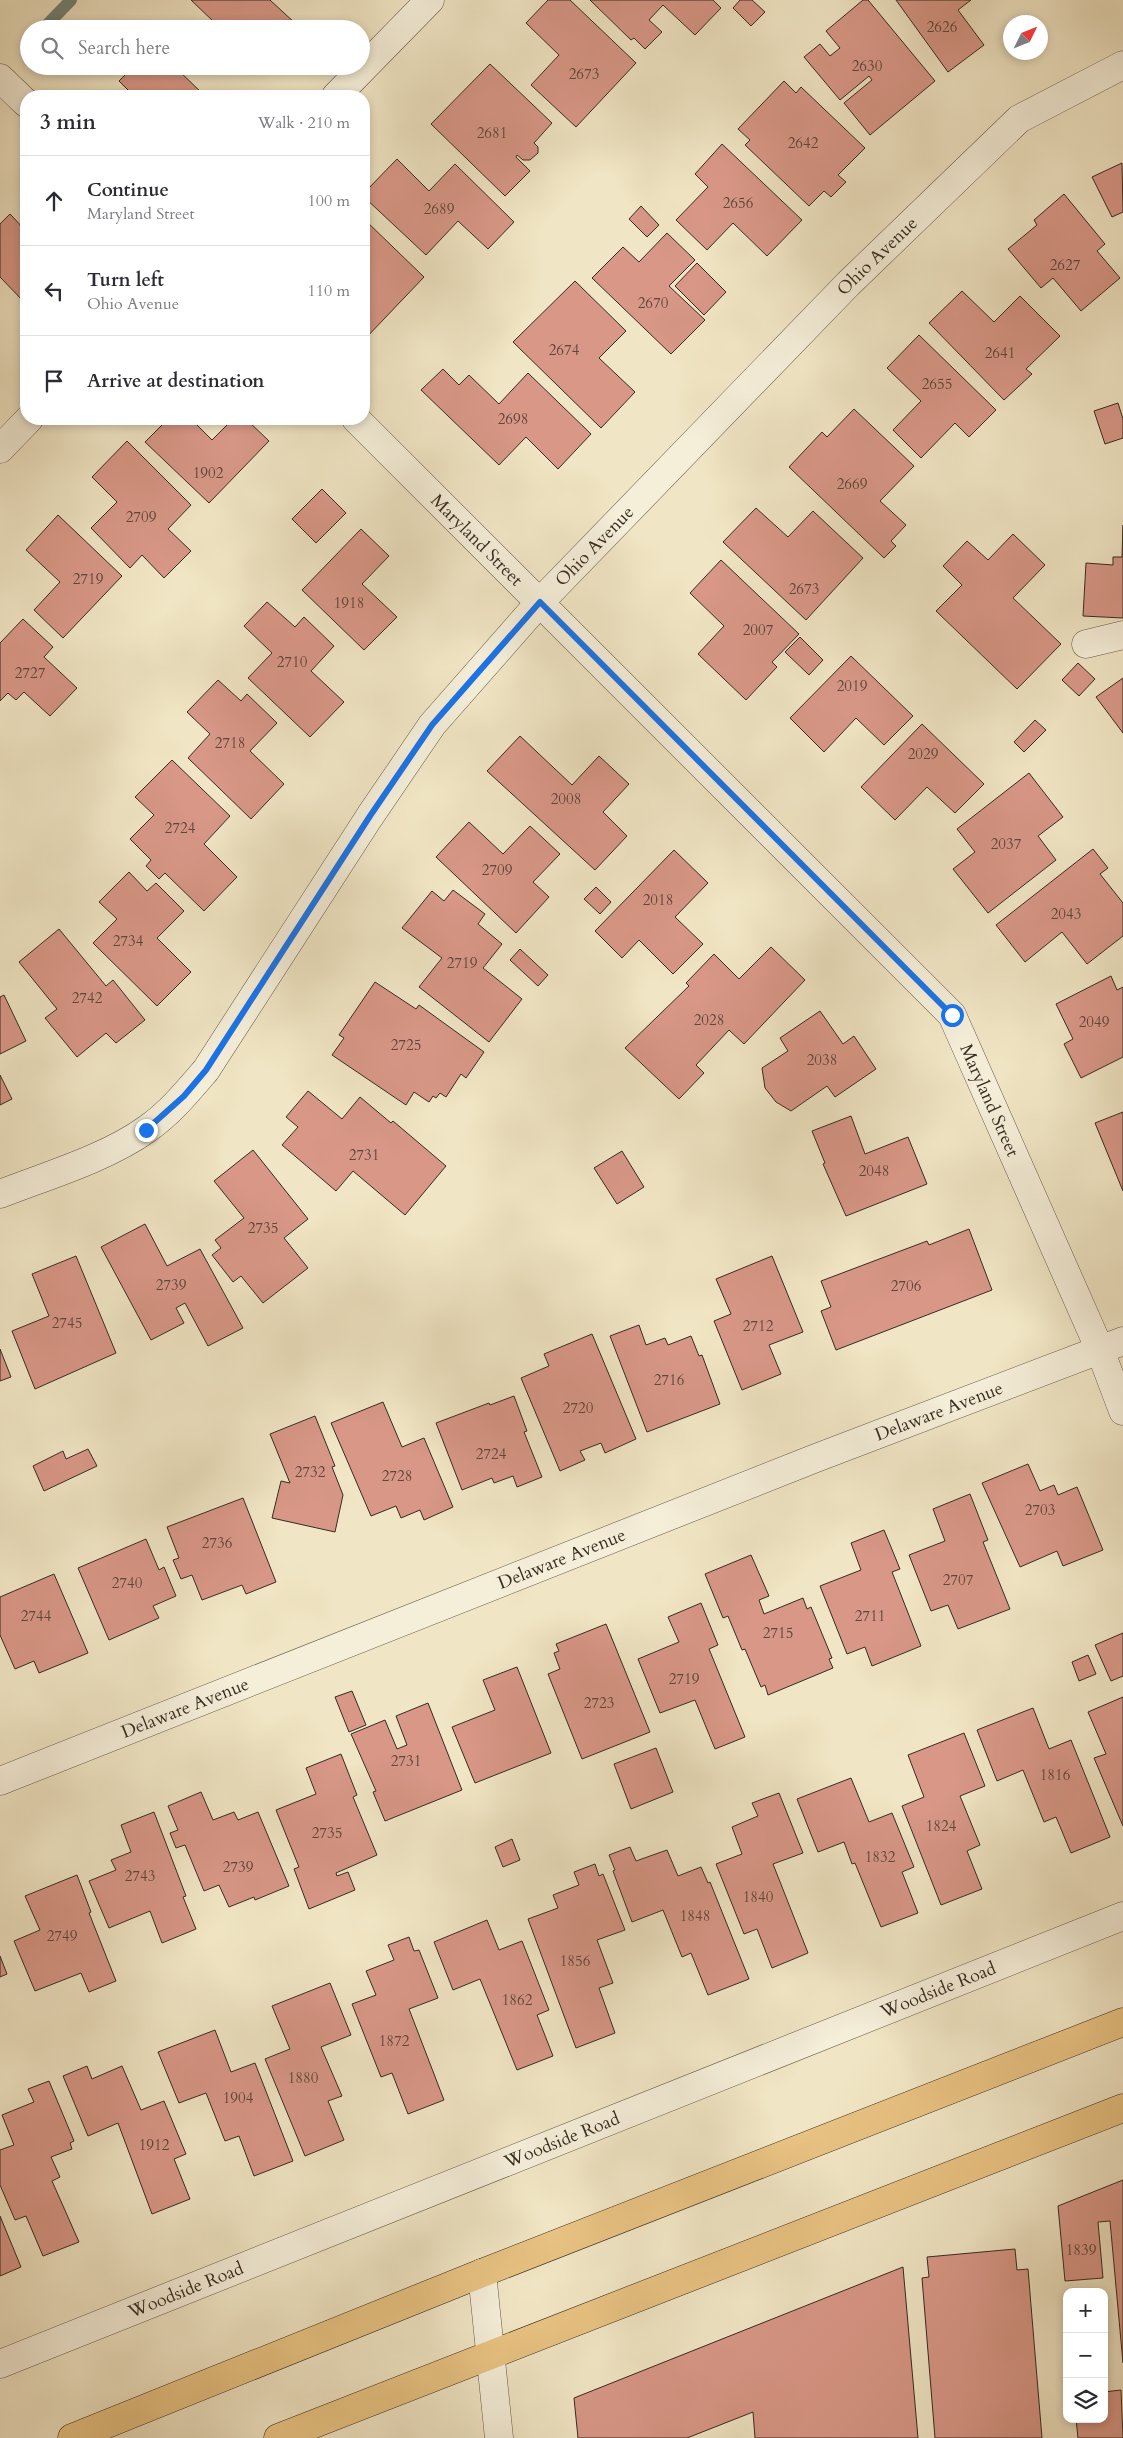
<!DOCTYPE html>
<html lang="en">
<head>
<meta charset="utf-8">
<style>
  body { margin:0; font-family:Cardo,serif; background:#f7f7f7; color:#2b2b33 }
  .controls { position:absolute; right:15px; bottom:15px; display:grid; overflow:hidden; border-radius:10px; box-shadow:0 2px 8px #0003 }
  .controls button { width:45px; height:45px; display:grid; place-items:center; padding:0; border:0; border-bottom:1px solid #e1e1e2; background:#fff; color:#2b2b33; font:25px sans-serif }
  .compass { position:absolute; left:1003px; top:15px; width:45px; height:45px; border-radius:50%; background:#fff; box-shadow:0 2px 8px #0003; rotate:47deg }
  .stop { position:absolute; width:15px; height:15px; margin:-11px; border:4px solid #1a73e8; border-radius:50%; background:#fff }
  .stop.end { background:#1a73e8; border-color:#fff; box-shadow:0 1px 5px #0008 }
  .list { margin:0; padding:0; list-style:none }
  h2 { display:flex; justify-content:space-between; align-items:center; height:65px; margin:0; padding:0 20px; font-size:21px }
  h2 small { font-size:16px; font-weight:400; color:#7c7c81 }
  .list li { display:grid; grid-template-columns:32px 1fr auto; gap:15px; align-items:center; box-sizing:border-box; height:90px; padding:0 20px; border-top:1px solid #e1e1e2 }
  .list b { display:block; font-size:19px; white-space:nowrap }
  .list p { margin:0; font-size:16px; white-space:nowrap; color:#7c7c81 }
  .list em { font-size:16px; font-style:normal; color:#7c7c81 }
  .icon { flex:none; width:28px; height:28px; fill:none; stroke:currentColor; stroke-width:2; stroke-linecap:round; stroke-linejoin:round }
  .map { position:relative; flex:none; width:1123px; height:2438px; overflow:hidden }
  .search { position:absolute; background:#fff; box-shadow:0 2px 8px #0003; left:20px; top:20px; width:350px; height:55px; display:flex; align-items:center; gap:12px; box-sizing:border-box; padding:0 18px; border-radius:28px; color:#7c7c81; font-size:19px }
  .panel { position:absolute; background:#fff; box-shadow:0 2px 8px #0003; left:20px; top:90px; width:350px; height:335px; border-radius:20px }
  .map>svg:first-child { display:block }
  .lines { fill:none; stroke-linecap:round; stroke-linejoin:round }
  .stream { stroke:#728479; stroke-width:12 }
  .building { fill:#d89787; stroke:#362b21 }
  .minor-casing { stroke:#645a4a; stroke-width:29 }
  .major-casing { stroke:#362b21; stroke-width:29 }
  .minor { stroke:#f5eed9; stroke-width:28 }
  .major { stroke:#e8c282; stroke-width:28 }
  .route { stroke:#1a73e8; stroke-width:6 }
  .labels { text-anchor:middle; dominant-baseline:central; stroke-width:4; stroke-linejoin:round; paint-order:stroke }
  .number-label { font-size:15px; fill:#5e463a }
  .street-label { font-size:18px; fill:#362b21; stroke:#f5eed9 }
</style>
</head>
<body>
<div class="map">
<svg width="1123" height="2438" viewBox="0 0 1123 2438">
  <rect width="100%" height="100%" fill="#f0e5c4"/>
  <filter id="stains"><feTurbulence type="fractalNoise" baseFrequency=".004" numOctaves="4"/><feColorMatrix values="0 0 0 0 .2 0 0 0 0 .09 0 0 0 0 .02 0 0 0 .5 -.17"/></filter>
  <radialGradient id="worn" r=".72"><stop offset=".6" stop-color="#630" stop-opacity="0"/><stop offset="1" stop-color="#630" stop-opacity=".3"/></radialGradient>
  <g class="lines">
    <g class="stream">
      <path d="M43,29L71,0"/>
      <path d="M27,46L29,44"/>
    </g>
  </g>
  <g class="building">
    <path d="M191,0H270L296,24L291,29H212L216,24Z"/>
    <path d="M548,0H570L636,63L576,127L531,85L559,55L526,23Z"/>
    <path d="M590,0H713L721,8L695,35L663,5L649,20L662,32L645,49L634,38L631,40Z"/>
    <path d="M740,0H752L765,12L751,26L733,8Z"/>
    <path d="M863,0H868L935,81L870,135L844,103L872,80L869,76L840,100L804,57L820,44L830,56L840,48L826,31Z"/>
    <path d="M896,0H971L958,10L984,45L948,72Z"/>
    <path d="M490,64L552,123L534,143L538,147V153L530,160H523L517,155L516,157L530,171L505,196L431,124Z"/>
    <path d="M134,66H174L205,96H134L119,81Z"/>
    <path d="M784,81L796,93L801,87L865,148L838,175L846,182L831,197L824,191L809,206L745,145L750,140L738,129Z"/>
    <path d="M722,144L802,220L767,256L733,223L707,250L676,220L708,187L695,174Z"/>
    <path d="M397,159L429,191L455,164L514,222L488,249L458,221L426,255L364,197V193Z"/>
    <path d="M1122,163L1123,212L1112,217L1092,177Z"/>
    <path d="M1064,194L1105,244L1097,251L1120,278L1081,311L1053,278L1041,288L1008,249L1037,225L1034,220Z"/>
    <path d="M641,206L659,225L647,237L629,219Z"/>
    <path d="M10,214L26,231V304L0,277V224Z"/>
    <path d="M364,219L424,277L364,340Z"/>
    <path d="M667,233L695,260L669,286L705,320L671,354L592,278L623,247L639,262Z"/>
    <path d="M697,263L726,292L704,315L675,286Z"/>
    <path d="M575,281L626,331L599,358L635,392L601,428L513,342Z"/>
    <path d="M962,291L994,322L1020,296L1060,336L1026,369L1032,374L1004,400L929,323Z"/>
    <path d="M919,335L996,410L969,437L955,423L921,458L893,430L921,401L887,368Z"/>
    <path d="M443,369L459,385L469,375L499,404L528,373L591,434L558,469L526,437L499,465L421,390Z"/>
    <path d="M1118,403L1123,419V438L1105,444L1094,411Z"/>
    <path d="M854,409L914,466L880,501L906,525L891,541L896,546L884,558L789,467L822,432L827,437Z"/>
    <path d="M168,419H191L212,440L233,419H246L269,441L209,503L145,442Z"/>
    <path d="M127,441L191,505L168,529L191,551L164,578L142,555L130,568L91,528L117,502L92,477Z"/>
    <path d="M322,489L346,513L316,543L292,519Z"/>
    <path d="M756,508L788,537L813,511L863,558L806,620L723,542Z"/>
    <path d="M58,515L122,576L63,638L34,610L60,582L26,550Z"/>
    <path d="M1123,525V618L1083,616L1086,563L1113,565V557H1122Z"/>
    <path d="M361,529L389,556L362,584L397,617L364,650L302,590Z"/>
    <path d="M1013,534L1045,565L1013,598L1061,644L1017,689L936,611L962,585L943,566L967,541L988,560Z"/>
    <path d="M721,560L799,634L772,662L777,667L746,700L698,654L724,626L690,593Z"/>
    <path d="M267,602L295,627L304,617L334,646L311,671L344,702L310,737L248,678L272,653L244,626Z"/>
    <path d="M23,619L53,647L44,657L77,688L50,716L24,692L16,700L8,693L0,701V643Z"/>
    <path d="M800,637L823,660L809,675L785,652Z"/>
    <path d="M851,656L913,716L884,745L856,718L824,752L790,718Z"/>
    <path d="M1078,663L1095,679L1079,696L1062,680Z"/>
    <path d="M1123,678V733L1096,697Z"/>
    <path d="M218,680L241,701L247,694L277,723L250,751L284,784L251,819L188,758L210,734L187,712Z"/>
    <path d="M1035,720L1046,730L1024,752L1014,742Z"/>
    <path d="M922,724L984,784L955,813L927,787L895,820L861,787Z"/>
    <path d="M520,736L572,785L599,756L629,784L603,812L627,836L595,870L487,771Z"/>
    <path d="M172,760L230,816L204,844L237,877L204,911L165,873L159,879L146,866L151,860L130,839L154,815L135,797Z"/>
    <path d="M1029,773L1063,817L1038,836L1056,860L988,913L953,869L975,852L957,829Z"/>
    <path d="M469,822L503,854L530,826L560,854L533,882L549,897L516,933L436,857Z"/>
    <path d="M1093,849L1108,868L1100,874L1123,903V936L1087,964L1062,932L1025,962L996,925Z"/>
    <path d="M674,850L708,883L675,917L703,944L673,974L639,940L622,958L595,931Z"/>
    <path d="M129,872L147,891L156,883L184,911L157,938L191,972L157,1006L93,943L117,919L99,902Z"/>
    <path d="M596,887L611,902L600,914L584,899Z"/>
    <path d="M453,890L485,914L478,924L502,944L483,968L522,999L489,1042L419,987L442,958L402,928L432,891L444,901Z"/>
    <path d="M59,929L106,986L113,980L145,1020L116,1043L106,1033L77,1057L45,1018L57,1009L19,962Z"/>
    <path d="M771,947L805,980L744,1044L729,1030L696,1065L704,1073L679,1099L625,1048L689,986L686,983L714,954L739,979Z"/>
    <path d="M520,949L548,975L538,986L510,960Z"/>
    <path d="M1111,976L1117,990L1123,987V1057L1081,1078L1064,1044L1073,1039L1056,1004Z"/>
    <path d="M375,982L416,1009L419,1005L484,1052L466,1078L461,1074L446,1097L440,1093L436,1098L433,1096L429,1102L414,1092L406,1105L332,1055L344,1038L339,1035Z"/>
    <path d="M4,995L26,1041L0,1054V997Z"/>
    <path d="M820,1011L843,1044L854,1036L876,1069L835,1097L827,1086L791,1111L776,1102L765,1088L762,1068L788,1051L780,1038Z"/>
    <path d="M0,1075L12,1099L0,1105Z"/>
    <path d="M308,1091L342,1119L360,1097L391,1123L393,1121L446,1166L405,1215L353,1171L336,1191L282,1145L298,1127L286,1117Z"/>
    <path d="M1123,1112V1191L1095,1123Z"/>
    <path d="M851,1116L865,1154L908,1137L927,1184L846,1216L823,1164L825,1163L812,1131Z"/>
    <path d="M253,1150L308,1219L284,1238L308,1268L263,1303L241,1276L233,1282L212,1255L221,1248L215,1240L244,1218L214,1181Z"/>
    <path d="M622,1151L644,1187L617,1204L594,1168Z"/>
    <path d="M145,1224L167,1266L200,1249L243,1328L208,1346L185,1303L176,1308L184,1323L151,1340L101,1247Z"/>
    <path d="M969,1229L992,1290L836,1350L821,1311L831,1307L821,1281L927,1241L929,1245Z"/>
    <path d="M76,1256L116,1353L35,1389L12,1331L49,1316L32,1274Z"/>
    <path d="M772,1256L803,1332L769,1345L781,1374L742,1390L714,1321L731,1314L716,1279Z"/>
    <path d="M639,1325L646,1345L665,1338L668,1345L691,1336L699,1356L702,1355L720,1404L647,1432L610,1336Z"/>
    <path d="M592,1334L636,1439L605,1453L601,1443L580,1451L585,1460L560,1471L521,1378L549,1366L544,1354Z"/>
    <path d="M0,1349L11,1377L0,1381Z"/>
    <path d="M514,1396L527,1431L524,1432L542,1477L517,1487L513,1476L494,1483L492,1478L462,1490L436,1423L489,1403L490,1405Z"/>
    <path d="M383,1402L402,1447L424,1438L453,1507L424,1520L420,1510L401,1518L396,1506L371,1516L331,1423Z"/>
    <path d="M315,1416L335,1466L332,1467L343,1495L335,1532L272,1518L281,1481L290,1483L270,1434Z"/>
    <path d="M88,1449L97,1466L44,1491L33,1466L63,1451L66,1459Z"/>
    <path d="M1028,1464L1040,1491L1054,1485L1058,1495L1077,1487L1103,1550L1063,1566L1057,1551L1020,1567L982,1483Z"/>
    <path d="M970,1494L988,1540L983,1542L1010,1609L958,1629L948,1605L931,1611L909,1555L945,1541L933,1509Z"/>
    <path d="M243,1498L276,1582L246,1594L242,1585L202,1600L192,1575L181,1579L173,1560L179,1558L167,1527Z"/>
    <path d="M884,1530L900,1569L892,1572L921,1646L872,1666L865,1647L847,1654L820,1586L861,1570L851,1543Z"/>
    <path d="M146,1539L159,1570L164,1567L176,1596L153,1606L159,1618L109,1640L78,1568Z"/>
    <path d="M751,1555L769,1596L759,1600L764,1614L803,1598L807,1609L811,1607L832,1658L829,1659L833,1668L768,1695L765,1685L761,1687L745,1649L742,1650L728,1616L723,1618L705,1574Z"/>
    <path d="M54,1574L88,1653L39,1673L34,1661L15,1669L0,1635V1597Z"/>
    <path d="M701,1603L718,1645L709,1649L745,1737L715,1749L695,1700L660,1713L638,1659L679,1642L668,1617Z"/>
    <path d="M606,1624L650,1732L582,1759L548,1674L560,1669L554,1653L559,1651L556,1644Z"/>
    <path d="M1123,1633V1676L1111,1681L1095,1645Z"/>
    <path d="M1088,1655L1096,1674L1079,1681L1072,1662Z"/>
    <path d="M517,1667L551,1753L475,1783L452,1727L495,1710L483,1680Z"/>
    <path d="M352,1691L366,1725L349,1732L335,1697Z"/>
    <path d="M1123,1697V1826L1094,1758L1106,1754L1088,1712Z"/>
    <path d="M428,1703L462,1790L385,1821L373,1792L376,1791L351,1734L385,1720L397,1749L407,1745L396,1716Z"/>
    <path d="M1033,1708L1049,1749L1071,1740L1110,1837L1071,1853L1056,1817L1044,1822L1023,1770L997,1781L977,1730Z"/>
    <path d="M964,1733L985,1786L960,1796L980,1845L967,1851L982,1889L941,1905L902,1806L924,1797L908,1755Z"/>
    <path d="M656,1748L673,1792L631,1809L614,1764Z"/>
    <path d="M341,1754L357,1795L353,1797L377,1855L336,1873L337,1876L348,1872L355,1890L309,1909L294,1869L299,1867L276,1810L316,1794L306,1768Z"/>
    <path d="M851,1778L869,1822L892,1813L914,1867L902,1872L918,1913L881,1927L855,1863L852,1864L844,1842L818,1852L797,1799Z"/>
    <path d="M201,1792L213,1820L234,1812L238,1820L258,1812L289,1886L255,1900L254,1897L229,1907L219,1885L204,1891L185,1845L176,1848L170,1833L178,1830L168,1806Z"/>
    <path d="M779,1793L803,1853L773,1864L808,1953L772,1968L757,1929L744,1934L716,1864L742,1854L732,1827L758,1816L752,1803Z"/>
    <path d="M154,1812L186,1896L183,1897L196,1929L162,1943L150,1911L109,1928L89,1881L116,1870L111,1860L131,1852L121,1825Z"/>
    <path d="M512,1839L520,1860L503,1867L495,1847Z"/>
    <path d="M630,1847L636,1861L667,1850L678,1876L701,1867L708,1883L710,1882L749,1979L708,1995L691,1953L682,1957L663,1910L632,1922L613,1871L615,1870L609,1855Z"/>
    <path d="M595,1864L599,1876L603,1874L625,1930L597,1940L613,1983L599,1988L615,2033L576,2048L528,1919L558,1908L553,1895L579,1885L574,1872Z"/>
    <path d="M77,1875L91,1912L89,1913L116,1981L89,1992L81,1973L35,1991L14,1941L40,1930L25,1896Z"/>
    <path d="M487,1920L499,1950L522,1941L549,2010L537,2015L553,2056L517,2070L480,1979L453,1990L434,1942Z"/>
    <path d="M409,1937L414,1951L419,1950L438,1998L409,2009L444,2100L408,2114L392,2073L381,2077L352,2004L376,1995L366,1971L394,1960L388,1945Z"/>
    <path d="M0,1956L7,1974L0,1977Z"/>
    <path d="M330,1983L351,2035L321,2047L342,2096L328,2101L344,2140L305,2156L265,2059L290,2049L272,2006Z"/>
    <path d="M215,2030L231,2072L255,2063L293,2161L254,2176L239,2136L225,2141L206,2093L179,2103L158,2052Z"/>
    <path d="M87,2066L92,2079L122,2066L141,2110L164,2101L186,2154L174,2159L190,2199L152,2214L118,2123L88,2136L63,2076Z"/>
    <path d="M49,2081L74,2141L70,2143L72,2149L51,2157L60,2177L52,2181L79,2242L43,2256L26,2216L15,2220L0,2185V2150L14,2145L2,2115L34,2102L28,2089Z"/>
    <path d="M1123,2180V2363L1110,2221L1098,2222L1103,2278L1065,2281L1058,2206Z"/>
    <path d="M0,2216L21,2267L0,2276Z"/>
    <path d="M1015,2249L1017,2270L1028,2269L1042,2438H935L922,2278L929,2277L927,2257Z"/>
    <path d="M903,2267L918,2438H755L753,2412L687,2438H578L574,2398Z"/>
    <path d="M1121,2390L1123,2438H1078L1076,2419H1104V2392Z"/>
  </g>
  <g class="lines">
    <g class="minor-casing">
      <g id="minor">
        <path d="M0,78L26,103"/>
        <path d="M336,96L430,0"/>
        <path id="s1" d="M356,419L952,1015L1100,1350L1123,1411"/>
        <path d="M0,449L29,419"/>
        <path d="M1086,644L1123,635"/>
        <path id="s2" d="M0,1194C46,1176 107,1158 147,1129C170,1113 188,1091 206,1070L370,816L432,725L540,602L848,284L1019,119L1123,65"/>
        <path id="s3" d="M0,1781L816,1458L1123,1341"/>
        <path d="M482,2273L499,2438"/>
        <path id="s4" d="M0,2364L1123,1916"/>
      </g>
    </g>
    <g class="major-casing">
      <g id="major">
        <path d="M72,2438L482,2273L1123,2022"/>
        <path d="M278,2438L1123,2108"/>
      </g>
    </g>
    <use href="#minor" class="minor"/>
    <use href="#major" class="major"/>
  </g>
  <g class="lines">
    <path class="route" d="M146,1130L184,1096L206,1070L370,816L432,725L540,602L952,1015"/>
  </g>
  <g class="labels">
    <g class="number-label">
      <text x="942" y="27">2626</text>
      <text x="867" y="66">2630</text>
      <text x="584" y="74">2673</text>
      <text x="492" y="133">2681</text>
      <text x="803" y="143">2642</text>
      <text x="738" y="203">2656</text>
      <text x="439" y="209">2689</text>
      <text x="1065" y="265">2627</text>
      <text x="653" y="303">2670</text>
      <text x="564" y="350">2674</text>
      <text x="1000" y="353">2641</text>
      <text x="937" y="384">2655</text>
      <text x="513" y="419">2698</text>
      <text x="208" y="473">1902</text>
      <text x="852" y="484">2669</text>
      <text x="141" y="517">2709</text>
      <text x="88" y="579">2719</text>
      <text x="804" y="589">2673</text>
      <text x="349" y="603">1918</text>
      <text x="758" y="630">2007</text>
      <text x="292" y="662">2710</text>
      <text x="30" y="673">2727</text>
      <text x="852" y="686">2019</text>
      <text x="230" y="743">2718</text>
      <text x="923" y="754">2029</text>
      <text x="566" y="799">2008</text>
      <text x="180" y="828">2724</text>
      <text x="1006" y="844">2037</text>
      <text x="497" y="870">2709</text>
      <text x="658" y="900">2018</text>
      <text x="1066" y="914">2043</text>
      <text x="128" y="941">2734</text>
      <text x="462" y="963">2719</text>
      <text x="87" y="998">2742</text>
      <text x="709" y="1020">2028</text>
      <text x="1094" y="1022">2049</text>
      <text x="406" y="1045">2725</text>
      <text x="822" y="1060">2038</text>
      <text x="364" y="1155">2731</text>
      <text x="874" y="1171">2048</text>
      <text x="263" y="1228">2735</text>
      <text x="171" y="1285">2739</text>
      <text x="906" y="1286">2706</text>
      <text x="67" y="1323">2745</text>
      <text x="758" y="1326">2712</text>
      <text x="669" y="1380">2716</text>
      <text x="578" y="1408">2720</text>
      <text x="491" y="1454">2724</text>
      <text x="310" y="1472">2732</text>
      <text x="397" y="1476">2728</text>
      <text x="1040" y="1510">2703</text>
      <text x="217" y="1543">2736</text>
      <text x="958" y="1580">2707</text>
      <text x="127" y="1583">2740</text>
      <text x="36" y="1616">2744</text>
      <text x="870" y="1616">2711</text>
      <text x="778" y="1633">2715</text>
      <text x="684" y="1679">2719</text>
      <text x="599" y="1703">2723</text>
      <text x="406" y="1761">2731</text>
      <text x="1055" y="1775">1816</text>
      <text x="941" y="1826">1824</text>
      <text x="327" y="1833">2735</text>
      <text x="880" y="1857">1832</text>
      <text x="238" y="1867">2739</text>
      <text x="140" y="1876">2743</text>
      <text x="758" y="1897">1840</text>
      <text x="695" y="1916">1848</text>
      <text x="62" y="1936">2749</text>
      <text x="575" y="1961">1856</text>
      <text x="517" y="2000">1862</text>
      <text x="394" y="2041">1872</text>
      <text x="303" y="2078">1880</text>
      <text x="238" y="2098">1904</text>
      <text x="154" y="2145">1912</text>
      <text x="1081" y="2250">1839</text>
    </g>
    <g class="street-label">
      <text stroke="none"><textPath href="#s2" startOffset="1304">Ohio Avenue</textPath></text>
      <text stroke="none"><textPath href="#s1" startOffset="171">Maryland Street</textPath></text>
      <text stroke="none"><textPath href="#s2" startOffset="899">Ohio Avenue</textPath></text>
      <text stroke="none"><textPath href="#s1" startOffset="936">Maryland Street</textPath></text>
      <text stroke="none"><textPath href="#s3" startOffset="1009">Delaware Avenue</textPath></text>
      <text stroke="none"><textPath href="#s3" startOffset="604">Delaware Avenue</textPath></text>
      <text stroke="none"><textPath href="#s3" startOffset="199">Delaware Avenue</textPath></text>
      <text stroke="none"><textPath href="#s4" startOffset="1010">Woodside Road</textPath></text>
      <text stroke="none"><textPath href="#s4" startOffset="605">Woodside Road</textPath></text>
      <text stroke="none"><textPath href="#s4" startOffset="200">Woodside Road</textPath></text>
    </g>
  </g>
  <rect width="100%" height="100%" filter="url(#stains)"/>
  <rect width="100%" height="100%" fill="url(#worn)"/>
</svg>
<div class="controls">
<button>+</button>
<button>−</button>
<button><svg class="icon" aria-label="layers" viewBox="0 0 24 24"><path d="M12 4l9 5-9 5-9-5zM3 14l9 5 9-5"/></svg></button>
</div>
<svg class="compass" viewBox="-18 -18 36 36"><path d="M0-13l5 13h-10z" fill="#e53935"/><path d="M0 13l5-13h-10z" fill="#7c7c81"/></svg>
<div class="stop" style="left:952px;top:1015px"></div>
<div class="stop end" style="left:146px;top:1130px"></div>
<div class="search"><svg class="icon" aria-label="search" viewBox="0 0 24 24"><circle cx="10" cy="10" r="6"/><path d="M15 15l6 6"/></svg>Search here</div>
<section class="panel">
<h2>3 min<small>Walk · 210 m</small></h2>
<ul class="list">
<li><svg class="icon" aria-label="ahead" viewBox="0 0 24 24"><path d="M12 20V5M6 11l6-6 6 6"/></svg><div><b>Continue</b><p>Maryland Street</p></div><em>100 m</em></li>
<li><svg class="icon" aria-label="left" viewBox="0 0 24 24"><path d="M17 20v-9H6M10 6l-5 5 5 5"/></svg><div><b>Turn left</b><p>Ohio Avenue</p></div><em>110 m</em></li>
<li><svg class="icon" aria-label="arrive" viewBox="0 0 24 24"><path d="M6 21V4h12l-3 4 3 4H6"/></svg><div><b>Arrive at destination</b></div></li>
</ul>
</section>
</div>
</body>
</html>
